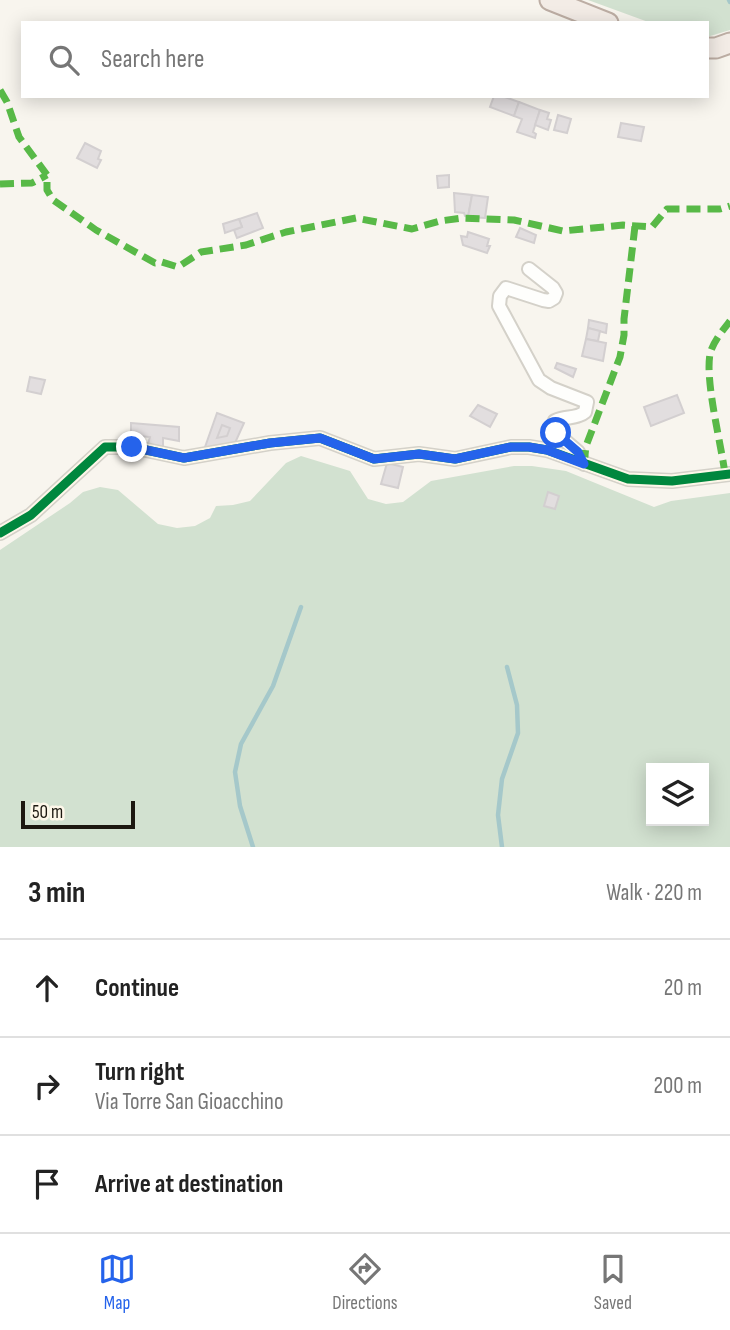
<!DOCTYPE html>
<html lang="en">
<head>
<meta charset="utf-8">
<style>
  body { margin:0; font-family:"Sofia Sans Condensed",sans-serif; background:#f6f6f6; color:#222 }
  .controls { position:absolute; right:21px; bottom:21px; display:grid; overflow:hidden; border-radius:0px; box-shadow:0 4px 18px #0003 }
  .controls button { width:63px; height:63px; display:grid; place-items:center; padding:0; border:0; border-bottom:2px solid #e0e0e0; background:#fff; color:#222; font:35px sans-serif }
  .scale { position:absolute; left:21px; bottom:18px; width:114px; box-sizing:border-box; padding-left:7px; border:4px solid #1c1810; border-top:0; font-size:19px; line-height:24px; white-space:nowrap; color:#1c1810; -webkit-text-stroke:5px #fdf7e9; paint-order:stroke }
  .stop { position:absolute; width:21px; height:21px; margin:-16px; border:5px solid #2563eb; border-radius:50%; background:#fff }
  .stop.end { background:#2563eb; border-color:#fff; box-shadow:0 2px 7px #0008 }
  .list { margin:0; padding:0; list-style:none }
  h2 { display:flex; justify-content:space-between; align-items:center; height:91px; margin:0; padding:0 28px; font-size:30px }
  h2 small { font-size:23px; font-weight:400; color:#767676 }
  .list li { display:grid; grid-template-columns:46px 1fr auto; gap:21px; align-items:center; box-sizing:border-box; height:98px; padding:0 28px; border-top:2px solid #e0e0e0 }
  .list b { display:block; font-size:26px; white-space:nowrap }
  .list p { margin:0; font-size:23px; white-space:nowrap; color:#767676 }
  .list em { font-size:23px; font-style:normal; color:#767676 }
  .icon { flex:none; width:38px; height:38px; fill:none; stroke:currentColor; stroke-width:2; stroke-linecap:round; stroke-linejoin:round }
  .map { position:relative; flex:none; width:730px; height:847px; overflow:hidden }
  .search { position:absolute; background:#fff; box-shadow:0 4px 18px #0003; left:21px; right:21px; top:21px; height:77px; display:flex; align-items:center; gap:18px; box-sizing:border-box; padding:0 24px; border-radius:0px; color:#767676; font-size:26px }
  .sheet { height:385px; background:#fff }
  nav { display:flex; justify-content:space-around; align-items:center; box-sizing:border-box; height:98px; border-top:2px solid #e0e0e0; background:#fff; font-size:19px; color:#767676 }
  nav a { display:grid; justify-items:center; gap:4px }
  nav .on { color:#2563eb }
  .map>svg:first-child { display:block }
  .green { fill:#d2e1d0; fill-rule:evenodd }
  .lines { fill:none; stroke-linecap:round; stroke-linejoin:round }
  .stream { stroke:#a5c8ca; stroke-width:4.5 }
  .building { fill:#e2dedf; stroke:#d3cfd0; stroke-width:2 }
  .minor-casing { stroke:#d4d1c9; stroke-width:16 }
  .primary-casing { stroke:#bdaea4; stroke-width:23 }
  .minor { stroke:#fefefc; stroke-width:12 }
  .primary { stroke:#f3ece6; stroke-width:19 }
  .quiet { stroke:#58b947; stroke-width:7; stroke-dasharray:14 7; stroke-linecap:butt }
  .cycleway-casing { stroke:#fdf7e9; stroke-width:13 }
  .cycleway { stroke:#00873e; stroke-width:9 }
  .route { stroke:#2563eb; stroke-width:9 }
</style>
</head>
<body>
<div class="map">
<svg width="730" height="847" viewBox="0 0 730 847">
  <rect width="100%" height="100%" fill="#f8f5ee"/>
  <g class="green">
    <path d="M588,0H730V30L707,37V23H651Z"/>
    <path d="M301,456L350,471L368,499L386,504L403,502L431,481L514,466H532L566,471L654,507L671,501L730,493V847H0V550L70,503L83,492L100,487L118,490L158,524L177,528L195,526L210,518L216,506L233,505L250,501L286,463ZM651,768H704V821H651Z"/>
  </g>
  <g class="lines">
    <g class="stream">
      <path d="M729,0L730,2"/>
      <path d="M253,847L240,806L235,772L241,744L273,686L301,607"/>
      <path d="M502,847L498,815L502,779L518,733L517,705L507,667"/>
    </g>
  </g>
  <g class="building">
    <path d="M494,96H502L519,102L514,116L490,107Z"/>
    <path d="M519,102L540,110L533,132L536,134L535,138L517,132L522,119L514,116Z"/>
    <path d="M540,110L549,113L547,119L551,120L548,130L535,125Z"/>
    <path d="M558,115L571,119L567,133L554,130Z"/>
    <path d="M621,123L644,127L641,141L618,137Z"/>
    <path d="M85,143L101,151L98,159L101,160L97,168L77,158Z"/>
    <path d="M449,175V187L438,188L437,176Z"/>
    <path d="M454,193L472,195L468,217L465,216L464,213L455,212Z"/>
    <path d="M472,195L488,197L485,218L468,217Z"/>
    <path d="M257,213L263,228L237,238L234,230L242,227L239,219Z"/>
    <path d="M239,219L242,227L225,233L223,224Z"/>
    <path d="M520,228L536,235L534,243L516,237Z"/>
    <path d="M468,232L489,239L487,246H490L487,253L463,245L461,236L467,237Z"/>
    <path d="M589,320L607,324L606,333L588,328Z"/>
    <path d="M588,328L600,331L598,341L586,339Z"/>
    <path d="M586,339L606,343L603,361L582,356Z"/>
    <path d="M557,363L576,369L573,377L555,368Z"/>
    <path d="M30,377L45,380L41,394L27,391Z"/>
    <path d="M677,395L684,413L651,426L644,407Z"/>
    <path d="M478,405L497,414L490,427L470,416Z"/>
    <path d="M217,413L244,423L235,443L204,450Z"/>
    <path d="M131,423L179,427V441L163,438V449L147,447L150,437L131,435Z"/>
    <path d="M222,425L230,428L227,436L217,438Z"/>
    <path d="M387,463L403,467L398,488L381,484Z"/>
    <path d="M548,492L559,496L555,509L544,506Z"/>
  </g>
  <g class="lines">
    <g class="minor-casing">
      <g id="minor">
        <path d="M529,269L553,288L556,293L554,298L549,301L543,300L506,288L500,296L499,306L539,380L551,388L587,402L585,412C577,419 565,416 555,421L556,433L578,452L584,464"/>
        <path d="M0,533L31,515L105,447H132L184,458L270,443L320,438L374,459L419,454L455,459L511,447H529L547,450L628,479L672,481L730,474"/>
      </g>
    </g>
    <g class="primary-casing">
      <g id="primary">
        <path d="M550,0L608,23"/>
        <path d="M707,48H716L730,43"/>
      </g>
    </g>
    <use href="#minor" class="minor"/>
    <use href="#primary" class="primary"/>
    <g class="quiet">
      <path d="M0,90L7,102L19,137L47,175V190L53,200L96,230L155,263L162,262L178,267L201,252L246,245L286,232L356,218L412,229L440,221L462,218L514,220L563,231L623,225L652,227L667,209H720L730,206"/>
      <path d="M0,184L32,183L47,175"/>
      <path d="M584,464L586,446L620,357L624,335V319L635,226"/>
      <path d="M725,474C721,443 705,382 710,354C713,342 723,330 730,321"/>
    </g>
    <g class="cycleway-casing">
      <path id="cycleway" d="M0,533L31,515L105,447H132L184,458L270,443L320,438L374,459L419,454L455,459L511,447H529L547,450L628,479L672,481L730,474"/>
    </g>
    <use href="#cycleway" class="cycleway"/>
  </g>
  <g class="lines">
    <path class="route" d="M132,447L184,458L270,443L320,438L374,459L419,454L455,459L511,447H529L547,450L584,464L578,452L556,433"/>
  </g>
</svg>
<div class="controls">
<button><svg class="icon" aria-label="layers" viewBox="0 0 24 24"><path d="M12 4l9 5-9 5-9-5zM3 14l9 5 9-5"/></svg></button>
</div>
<div class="scale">50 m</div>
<div class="stop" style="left:556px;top:433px"></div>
<div class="stop end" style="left:132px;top:447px"></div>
<div class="search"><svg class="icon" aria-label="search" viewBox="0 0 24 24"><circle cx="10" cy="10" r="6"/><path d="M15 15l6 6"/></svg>Search here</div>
</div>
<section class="sheet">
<h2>3 min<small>Walk · 220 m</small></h2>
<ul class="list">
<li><svg class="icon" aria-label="ahead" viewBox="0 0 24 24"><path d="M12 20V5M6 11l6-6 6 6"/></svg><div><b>Continue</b></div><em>20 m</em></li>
<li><svg class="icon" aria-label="right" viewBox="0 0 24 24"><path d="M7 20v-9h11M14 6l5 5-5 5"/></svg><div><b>Turn right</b><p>Via Torre San Gioacchino</p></div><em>200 m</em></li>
<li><svg class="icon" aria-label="arrive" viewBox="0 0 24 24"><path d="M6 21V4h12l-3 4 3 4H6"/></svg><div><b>Arrive at destination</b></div></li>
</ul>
</section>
<nav>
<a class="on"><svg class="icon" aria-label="map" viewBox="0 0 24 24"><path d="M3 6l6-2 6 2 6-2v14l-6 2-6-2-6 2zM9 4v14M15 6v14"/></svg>Map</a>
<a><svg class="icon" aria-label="directions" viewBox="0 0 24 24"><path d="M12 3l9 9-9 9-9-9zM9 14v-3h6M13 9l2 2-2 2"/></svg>Directions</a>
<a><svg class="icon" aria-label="saved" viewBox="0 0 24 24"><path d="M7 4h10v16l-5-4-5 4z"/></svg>Saved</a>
</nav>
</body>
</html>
